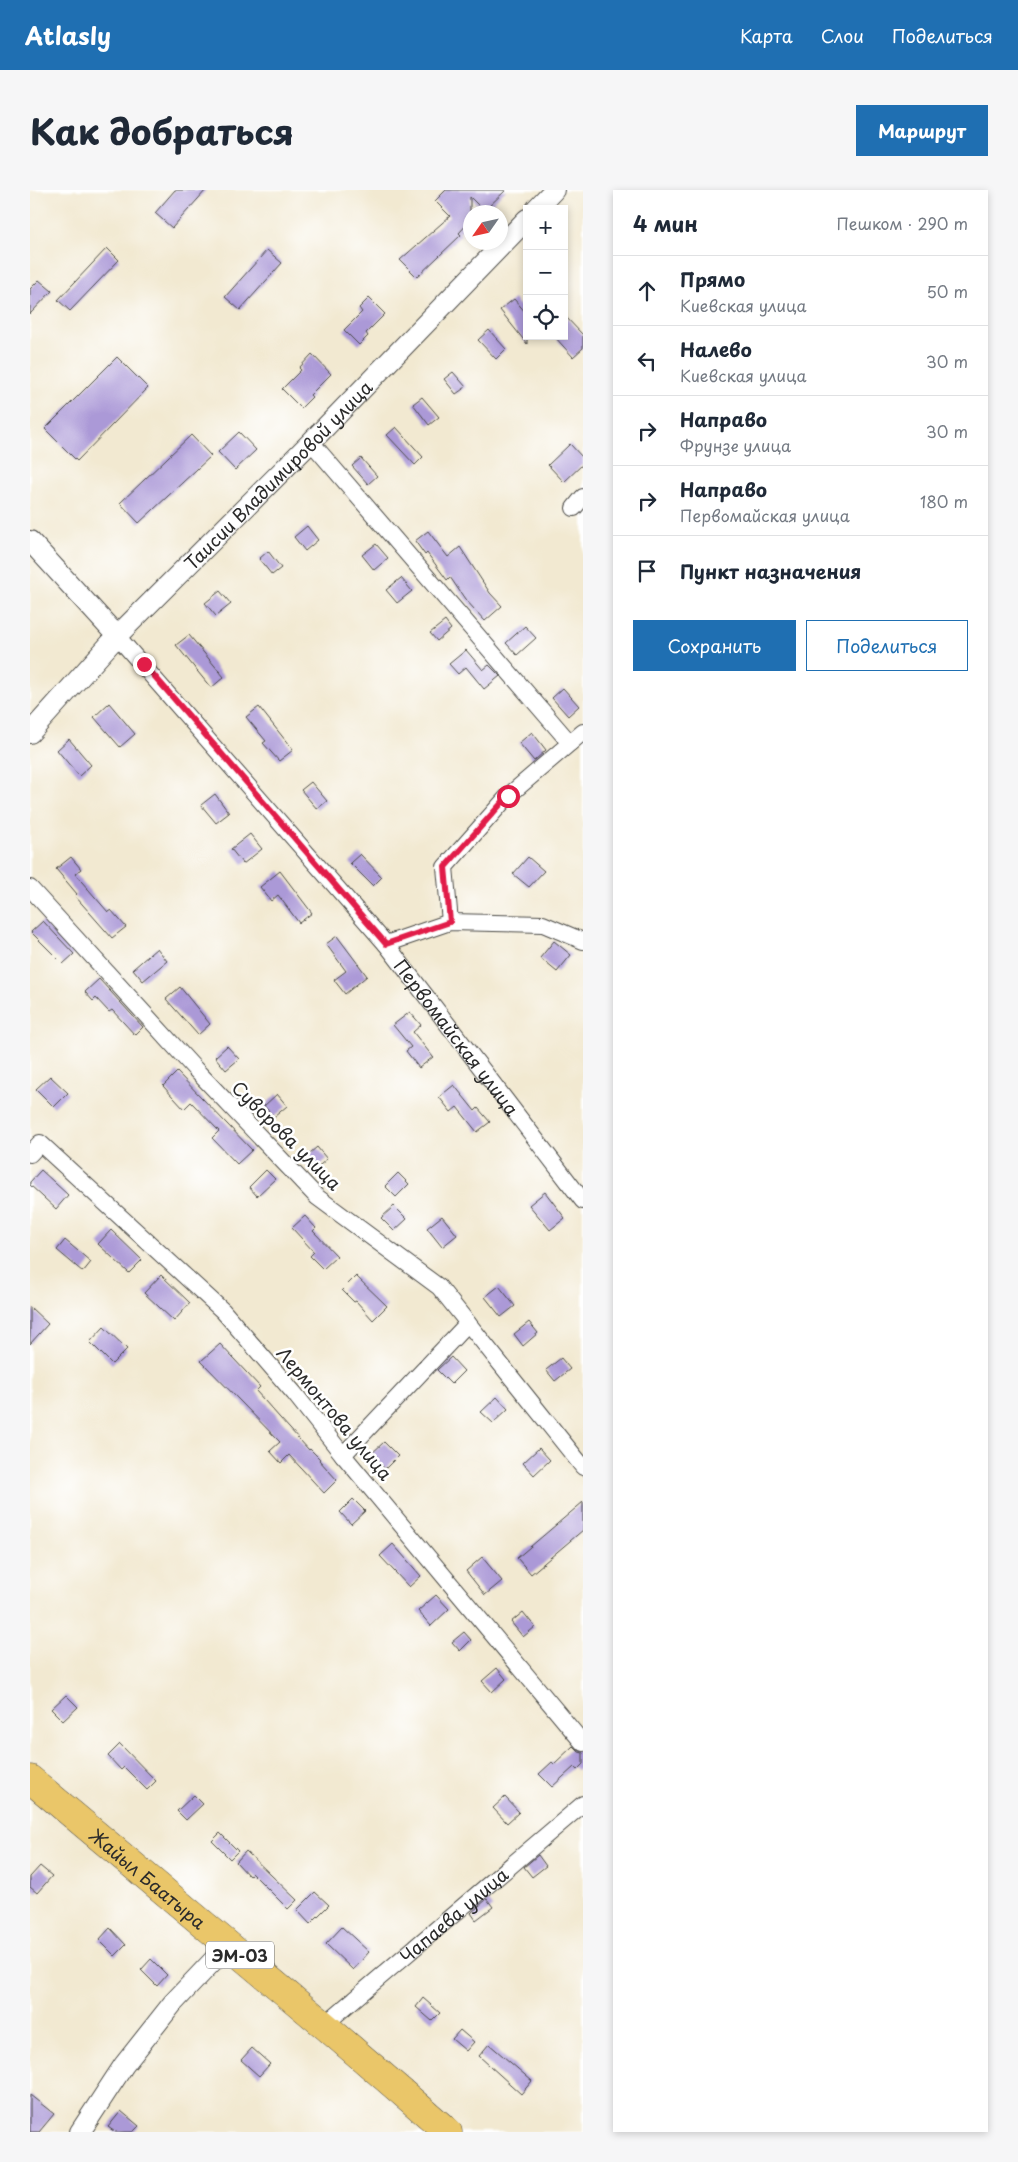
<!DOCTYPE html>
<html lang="ru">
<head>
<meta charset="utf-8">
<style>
  body { margin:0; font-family:"Playpen Sans",sans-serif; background:#f6f6f7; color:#1f2937 }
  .controls { position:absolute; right:15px; top:15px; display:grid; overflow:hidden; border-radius:0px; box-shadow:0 2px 8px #0003 }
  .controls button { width:45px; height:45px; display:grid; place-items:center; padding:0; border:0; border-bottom:1px solid #e0e1e3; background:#fff; color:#1f2937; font:25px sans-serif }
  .compass { position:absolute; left:433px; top:15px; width:45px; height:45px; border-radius:50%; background:#fff; box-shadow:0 2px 8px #0003; rotate:236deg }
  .stop { position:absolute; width:15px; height:15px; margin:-11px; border:4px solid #e11d48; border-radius:50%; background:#fff }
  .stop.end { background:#e11d48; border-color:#fff; box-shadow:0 1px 5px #0008 }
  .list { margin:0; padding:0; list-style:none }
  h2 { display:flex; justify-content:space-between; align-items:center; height:65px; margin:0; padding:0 20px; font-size:21px }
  h2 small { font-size:16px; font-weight:400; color:#747a83 }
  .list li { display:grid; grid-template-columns:32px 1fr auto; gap:15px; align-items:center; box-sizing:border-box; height:70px; padding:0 20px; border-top:1px solid #e0e1e3 }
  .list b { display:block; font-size:19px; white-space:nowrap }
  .list p { margin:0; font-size:16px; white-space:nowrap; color:#747a83 }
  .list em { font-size:16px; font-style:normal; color:#747a83 }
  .actions { display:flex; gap:10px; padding:15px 20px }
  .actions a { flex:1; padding:11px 0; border:1px solid #1f6fb2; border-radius:0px; text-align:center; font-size:18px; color:#1f6fb2 }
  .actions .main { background:#1f6fb2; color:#fff }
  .icon { flex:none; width:28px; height:28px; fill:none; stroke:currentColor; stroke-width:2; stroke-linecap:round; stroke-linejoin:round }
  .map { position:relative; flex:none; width:553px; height:1942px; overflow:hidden; border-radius:0px }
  header { display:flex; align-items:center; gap:30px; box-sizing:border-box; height:70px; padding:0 25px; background:#1f6fb2; color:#fff }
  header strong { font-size:24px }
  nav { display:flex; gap:28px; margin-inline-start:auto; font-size:18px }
  .intro { display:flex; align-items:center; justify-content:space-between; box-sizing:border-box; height:120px; padding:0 30px }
  h1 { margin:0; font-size:35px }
  .button { padding:12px 22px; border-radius:0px; background:#1f6fb2; color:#fff; font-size:18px; font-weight:700 }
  main { display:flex; gap:30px; padding:0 30px }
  aside { flex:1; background:#fff; border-radius:0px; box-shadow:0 2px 8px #0003 }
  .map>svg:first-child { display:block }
  .building { fill:#ab99d7 }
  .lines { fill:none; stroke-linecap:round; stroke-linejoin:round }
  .minor-casing { stroke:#494844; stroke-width:18 }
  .tertiary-casing { stroke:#494844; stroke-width:22 }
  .trunk-casing { stroke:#494844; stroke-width:29 }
  .minor { stroke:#fff; stroke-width:16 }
  .tertiary { stroke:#fff; stroke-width:20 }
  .trunk { stroke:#eac669; stroke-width:28 }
  .route { stroke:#e11d48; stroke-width:6 }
  .labels { text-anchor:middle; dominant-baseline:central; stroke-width:5; stroke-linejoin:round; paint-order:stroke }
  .shield { fill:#fff; stroke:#6b6b6b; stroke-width:1 }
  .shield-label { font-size:16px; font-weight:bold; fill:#2b2b2b }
  .street-label { font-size:18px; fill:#2b2b2b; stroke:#fff }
</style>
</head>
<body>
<header>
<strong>Atlasly</strong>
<nav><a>Карта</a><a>Слои</a><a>Поделиться</a></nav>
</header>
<div class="intro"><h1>Как добраться</h1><a class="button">Маршрут</a></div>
<main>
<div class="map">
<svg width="553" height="1942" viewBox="0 0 553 1942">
  <rect width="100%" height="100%" fill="#fff"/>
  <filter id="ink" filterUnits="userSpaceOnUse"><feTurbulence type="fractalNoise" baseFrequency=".02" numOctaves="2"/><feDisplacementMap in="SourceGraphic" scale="10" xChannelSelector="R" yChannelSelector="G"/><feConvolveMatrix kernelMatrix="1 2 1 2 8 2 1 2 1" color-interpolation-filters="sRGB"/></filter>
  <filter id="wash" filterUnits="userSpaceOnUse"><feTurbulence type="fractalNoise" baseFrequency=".0096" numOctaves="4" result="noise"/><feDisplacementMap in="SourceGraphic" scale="20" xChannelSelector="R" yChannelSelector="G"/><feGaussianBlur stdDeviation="1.12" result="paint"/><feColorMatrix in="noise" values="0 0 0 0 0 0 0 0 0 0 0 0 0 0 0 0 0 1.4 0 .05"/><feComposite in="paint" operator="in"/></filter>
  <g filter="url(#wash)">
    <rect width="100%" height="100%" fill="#f2e9d1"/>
    <g id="blocks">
      <g class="building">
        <path d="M145,0H176L142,38L125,23Z"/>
        <path d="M416,0H476L454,21L440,7V31L429,43L431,45L387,87L370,70L420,26L405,11Z"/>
        <path d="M77,58L89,70L40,121L28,110Z"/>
        <path d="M237,60L252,73L210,120L195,107Z"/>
        <path d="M9,90L22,101L0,124V99Z"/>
        <path d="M339,108L355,124L336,143L338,146L329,155L314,140L332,122L329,118Z"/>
        <path d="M484,109L497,124V154L470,120Z"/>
        <path d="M534,125L553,145V158L543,167L524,146H534Z"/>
        <path d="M459,140L476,159L466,169L448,150Z"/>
        <path d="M282,164L301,184L280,205L282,207L271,218L252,199L271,180L269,178Z"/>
        <path d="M87,167L118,198L47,271L15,239Z"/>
        <path d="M423,182L436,197L426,204L414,189Z"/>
        <path d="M392,207L409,227L399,235L383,214Z"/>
        <path d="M366,237L393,267L385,275L357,245Z"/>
        <path d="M209,242L226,260L205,280L188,262Z"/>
        <path d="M161,245L181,266L109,333L90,313Z"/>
        <path d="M540,254L553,268V274L534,292L518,275Z"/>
        <path d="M331,268L347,286L338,294L322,276Z"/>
        <path d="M277,336L288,350L275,361L264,347Z"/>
        <path d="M398,341L418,367L430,357L460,403L472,416L455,431L435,409L420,387L417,390L397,363L395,365L385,351Z"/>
        <path d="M346,354L358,368L344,380L332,365Z"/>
        <path d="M238,361L251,378L242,385L229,369Z"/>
        <path d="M371,388L382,401L367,413L356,400Z"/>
        <path d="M190,401L201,414L186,426L175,413Z"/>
        <path d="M415,431L421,439L407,451L400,443Z"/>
        <path d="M495,436L506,448L487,465L476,453Z"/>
        <path d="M159,445L194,487L181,498L146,455Z"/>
        <path d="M436,460L453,480L459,475L470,486L454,499L436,477L428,484L419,474Z"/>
        <path d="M533,498L549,516L538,526L522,508Z"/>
        <path d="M79,513L105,544L90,557L64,527Z"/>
        <path d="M229,517L263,560L249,571L233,553L236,551L216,527Z"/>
        <path d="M502,542L516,560L504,571L489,553Z"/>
        <path d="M39,549L61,575L49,586L27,560Z"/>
        <path d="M281,592L297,611L287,619L271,600Z"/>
        <path d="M185,604L199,623L186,633L171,615Z"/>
        <path d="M220,644L232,659L213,674L201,659Z"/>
        <path d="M330,664L352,687L343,696L320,673Z"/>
        <path d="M41,667L51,679L45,684L78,722L81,720L96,737L82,748L45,706L47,704L26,679Z"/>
        <path d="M498,667L514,681L499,697L483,684Z"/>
        <path d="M250,681L282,723L269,733L248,705L241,711L230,697Z"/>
        <path d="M13,731L44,764L33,774L1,742Z"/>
        <path d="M307,746L337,786L315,804L304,790L316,781L296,754Z"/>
        <path d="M524,751L541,765L527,782L510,768Z"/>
        <path d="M127,758L137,771L113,791L103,779Z"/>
        <path d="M69,789L113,837L105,845L82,820L79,822L66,808L63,811L55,802Z"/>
        <path d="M150,797L180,834L168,845L136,809Z"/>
        <path d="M380,822L391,835L383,842L403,867L389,878L376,861L381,857L363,835Z"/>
        <path d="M197,856L209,869L196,880L185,867Z"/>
        <path d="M147,882L222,960L207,974L182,948L189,941L161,912L154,919L133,896Z"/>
        <path d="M20,886L38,903L24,917L6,899Z"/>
        <path d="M424,895L445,921L448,918L460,932L447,942L427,917L421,922L409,907Z"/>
        <path d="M247,904L257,916L244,927L234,916Z"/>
        <path d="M287,957L297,969L283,981L273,969Z"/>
        <path d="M11,980L38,1005L26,1019L0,995V992Z"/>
        <path d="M236,980L245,989L227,1006L219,997Z"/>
        <path d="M368,983L379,994L366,1007L355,996Z"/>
        <path d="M515,1002L535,1028L520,1040L499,1015Z"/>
        <path d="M364,1016L377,1029L364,1041L351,1028Z"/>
        <path d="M275,1026L286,1038L283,1041L307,1066L293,1079L280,1066L284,1062L262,1038Z"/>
        <path d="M412,1026L427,1045L412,1057L397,1038Z"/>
        <path d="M81,1040L112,1070L99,1083L68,1054Z"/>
        <path d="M35,1050L61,1072L53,1082L27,1060Z"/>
        <path d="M131,1085L160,1113L144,1131L114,1103Z"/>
        <path d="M326,1086L357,1116L343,1130L326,1111L324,1112L312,1100Z"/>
        <path d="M469,1096L485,1116L471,1127L455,1107Z"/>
        <path d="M0,1117L18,1134L0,1154Z"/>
        <path d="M499,1132L508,1143L493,1156L484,1144Z"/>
        <path d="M74,1137L97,1159L82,1174L60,1152Z"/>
        <path d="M190,1154L230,1197L226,1201L250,1228L279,1260L280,1259L290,1269L289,1270L307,1290L294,1303L259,1265L251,1273L240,1261L250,1252L171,1171Z"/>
        <path d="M421,1167L434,1181L421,1194L407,1180Z"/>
        <path d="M531,1168L540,1179L525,1191L516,1180Z"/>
        <path d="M467,1207L478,1219L463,1233L451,1222Z"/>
        <path d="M354,1252L368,1266L355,1279L341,1264Z"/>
        <path d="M509,1258L520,1270L504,1285L493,1273Z"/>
        <path d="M323,1309L335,1321L321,1334L310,1322Z"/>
        <path d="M553,1312V1340L501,1384L487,1368Z"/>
        <path d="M363,1354L391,1386L379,1397L350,1366Z"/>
        <path d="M452,1367L472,1391L455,1405L436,1381Z"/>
        <path d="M406,1405L419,1419L401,1436L388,1421Z"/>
        <path d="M493,1422L505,1437L493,1447L481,1432Z"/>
        <path d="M434,1442L441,1450L430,1461L422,1452Z"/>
        <path d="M467,1478L476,1489L462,1502L452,1491Z"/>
        <path d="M36,1505L48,1517L33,1531L21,1519Z"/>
        <path d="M90,1554L126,1591L117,1600L94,1577L91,1580L78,1566Z"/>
        <path d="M543,1556L549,1562L553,1563V1574L547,1580L544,1577L522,1597L509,1584L522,1572L524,1574Z"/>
        <path d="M164,1605L173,1614L156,1630L147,1621Z"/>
        <path d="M475,1607L489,1622L477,1633L463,1618Z"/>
        <path d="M190,1643L208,1661L200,1669L182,1651Z"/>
        <path d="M216,1661L267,1710L258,1719L222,1683L219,1686L206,1672Z"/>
        <path d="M508,1665L516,1676L502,1687L494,1677Z"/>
        <path d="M10,1676L22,1686L7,1703L0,1697V1687Z"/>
        <path d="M285,1702L299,1715L280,1734L267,1720Z"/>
        <path d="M457,1709L463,1717L446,1730L441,1723Z"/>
        <path d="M312,1737L339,1762L323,1780L296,1754Z"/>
        <path d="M80,1738L96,1755L85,1766L69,1750Z"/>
        <path d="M121,1769L137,1785L127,1796L111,1780Z"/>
        <path d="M393,1808L410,1823L402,1831L386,1817Z"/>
        <path d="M430,1840L444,1852L436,1861L422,1849Z"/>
        <path d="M459,1854L502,1891L491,1904L449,1866Z"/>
        <path d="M222,1858L240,1874L229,1886L211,1870Z"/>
        <path d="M0,1905L24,1924L9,1942H0Z"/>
        <path d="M91,1921L109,1936L103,1942H85L78,1937Z"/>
      </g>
    </g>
  </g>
  <g filter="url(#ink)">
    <use href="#blocks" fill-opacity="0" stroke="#494844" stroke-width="1"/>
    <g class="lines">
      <g class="minor-casing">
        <g id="minor">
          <path d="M281,252L540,553"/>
          <path d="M544,318L553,307"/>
          <path id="s1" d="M87,446L356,754L553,1011"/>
          <path d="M0,698L165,879L287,1007L409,1097L553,1277"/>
          <path d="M420,732L415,677L478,606L553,542"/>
          <path d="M356,754L420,732L513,734L553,751"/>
          <path d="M0,964L10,953L193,1121L264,1203L313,1265L553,1553"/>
          <path d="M313,1265L438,1133"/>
          <path id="s2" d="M294,1835L553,1614"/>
        </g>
      </g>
      <g class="tertiary-casing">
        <g id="tertiary">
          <path d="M506,19L524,0"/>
          <path d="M0,351L87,446"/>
          <path id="s3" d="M0,543L87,446L281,252L497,29"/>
          <path d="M50,1942L94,1875L143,1813L198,1755"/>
        </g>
      </g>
      <g class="trunk-casing">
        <g id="trunk">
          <path id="s4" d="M0,1589L294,1835L418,1942"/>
        </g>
      </g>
      <use href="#minor" class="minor"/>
      <use href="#tertiary" class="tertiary"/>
      <use href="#trunk" class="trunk"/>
    </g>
  </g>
  <g class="lines" filter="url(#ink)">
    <path class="route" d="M114,474L356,754L420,732L415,677L478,606"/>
  </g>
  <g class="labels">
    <rect class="shield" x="176" y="1751.5" width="68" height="27" rx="4"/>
    <g class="shield-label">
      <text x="210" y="1765">ЭМ-03</text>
    </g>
    <g class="street-label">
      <text stroke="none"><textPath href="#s3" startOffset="358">Таисии Владимировой улица</textPath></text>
      <text stroke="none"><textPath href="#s1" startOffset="526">Первомайская улица</textPath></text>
      <text transform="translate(257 945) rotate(45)">Суворова улица</text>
      <text transform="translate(305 1223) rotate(50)">Лермонтова улица</text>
      <text stroke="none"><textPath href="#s4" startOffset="154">Жайыл Баатыра</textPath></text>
      <text stroke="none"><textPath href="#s2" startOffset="170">Чапаева улица</textPath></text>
    </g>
  </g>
</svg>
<div class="controls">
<button>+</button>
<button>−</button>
<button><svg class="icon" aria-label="locate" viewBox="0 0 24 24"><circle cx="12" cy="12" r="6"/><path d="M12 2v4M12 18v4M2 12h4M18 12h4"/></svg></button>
</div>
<svg class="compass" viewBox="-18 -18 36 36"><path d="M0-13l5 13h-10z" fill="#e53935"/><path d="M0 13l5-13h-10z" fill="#747a83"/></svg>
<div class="stop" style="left:478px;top:606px"></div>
<div class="stop end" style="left:114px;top:474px"></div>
</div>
<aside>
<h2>4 мин<small>Пешком · 290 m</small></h2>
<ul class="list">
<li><svg class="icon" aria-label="ahead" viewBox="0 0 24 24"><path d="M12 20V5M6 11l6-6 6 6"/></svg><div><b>Прямо</b><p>Киевская улица</p></div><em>50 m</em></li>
<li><svg class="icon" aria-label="left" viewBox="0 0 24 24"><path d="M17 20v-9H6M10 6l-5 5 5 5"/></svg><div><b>Налево</b><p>Киевская улица</p></div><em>30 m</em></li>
<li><svg class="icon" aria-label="right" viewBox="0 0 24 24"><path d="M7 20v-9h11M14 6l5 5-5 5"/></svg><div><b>Направо</b><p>Фрунзе улица</p></div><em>30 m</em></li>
<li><svg class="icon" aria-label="right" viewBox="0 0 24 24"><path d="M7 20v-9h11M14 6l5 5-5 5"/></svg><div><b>Направо</b><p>Первомайская улица</p></div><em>180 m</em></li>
<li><svg class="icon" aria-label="arrive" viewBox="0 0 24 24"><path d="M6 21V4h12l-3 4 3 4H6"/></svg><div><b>Пункт назначения</b></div></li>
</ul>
<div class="actions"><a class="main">Сохранить</a><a>Поделиться</a></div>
</aside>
</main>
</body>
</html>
